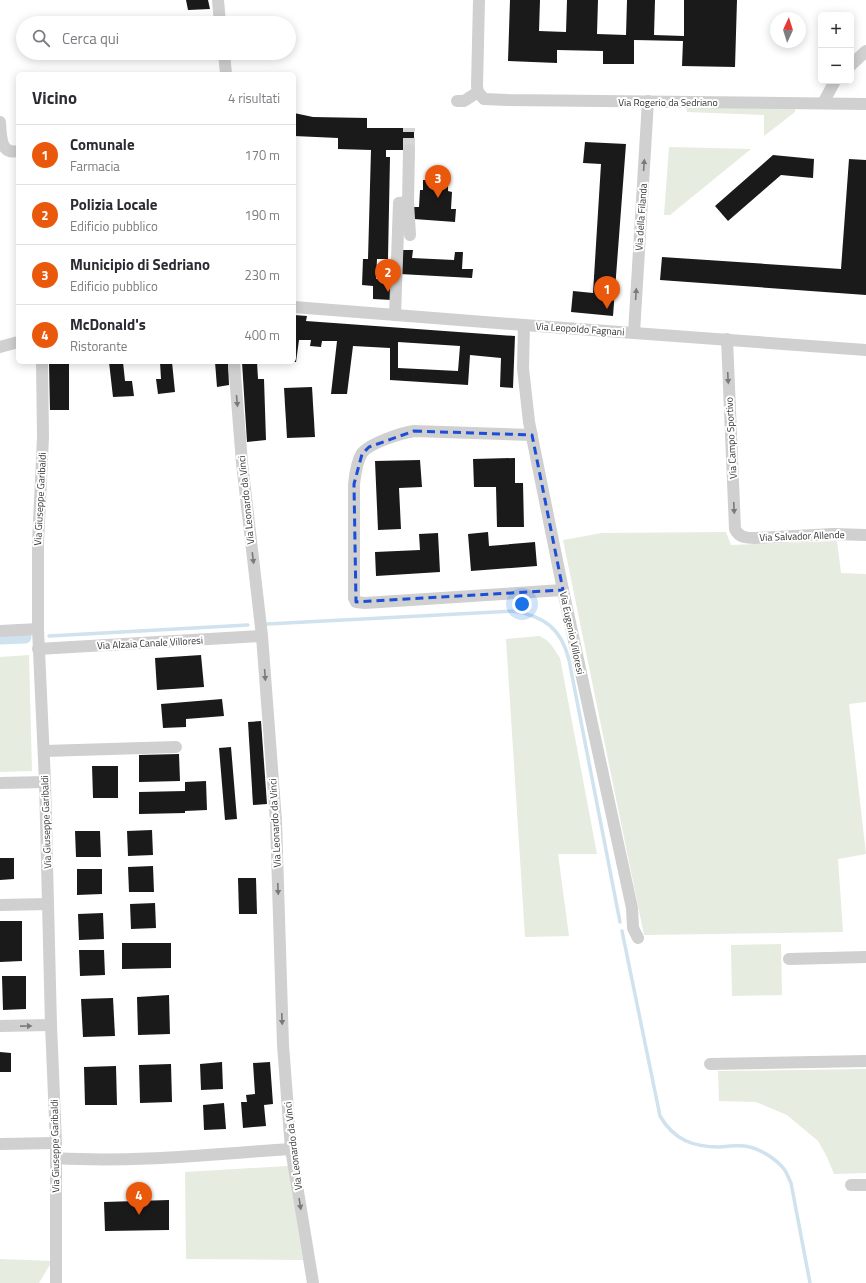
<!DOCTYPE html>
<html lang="it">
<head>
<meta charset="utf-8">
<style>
  body { margin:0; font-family:"Titillium Web",sans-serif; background:#f7f7f7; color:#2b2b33 }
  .controls { position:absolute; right:12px; top:12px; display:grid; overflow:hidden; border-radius:6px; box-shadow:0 2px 10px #0003 }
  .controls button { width:36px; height:36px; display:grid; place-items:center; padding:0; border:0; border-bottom:1px solid #e1e1e2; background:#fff; color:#2b2b33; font:20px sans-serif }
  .compass { position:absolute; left:770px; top:12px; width:36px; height:36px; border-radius:50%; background:#fff; box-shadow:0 2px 10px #0003; rotate:4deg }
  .you { position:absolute; left:522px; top:604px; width:14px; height:14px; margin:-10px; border:3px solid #fff; border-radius:50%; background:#1a73e8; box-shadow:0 0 0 6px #1a73e833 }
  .badge { display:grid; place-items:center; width:26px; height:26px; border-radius:50%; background:#ea580c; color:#fff; font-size:13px; font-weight:700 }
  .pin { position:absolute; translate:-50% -33px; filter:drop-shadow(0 1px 2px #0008) }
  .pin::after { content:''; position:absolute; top:21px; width:14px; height:12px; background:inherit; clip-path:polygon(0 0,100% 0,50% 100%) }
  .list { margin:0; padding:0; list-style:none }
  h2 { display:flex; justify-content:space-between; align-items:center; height:52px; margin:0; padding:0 16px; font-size:17px }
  h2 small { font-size:13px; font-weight:400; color:#7c7c81 }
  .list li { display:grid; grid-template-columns:26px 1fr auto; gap:12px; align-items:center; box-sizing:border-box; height:60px; padding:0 16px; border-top:1px solid #e1e1e2 }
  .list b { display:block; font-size:15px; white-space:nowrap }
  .list p { margin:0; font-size:13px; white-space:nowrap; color:#7c7c81 }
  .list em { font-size:13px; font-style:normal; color:#7c7c81 }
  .icon { flex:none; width:22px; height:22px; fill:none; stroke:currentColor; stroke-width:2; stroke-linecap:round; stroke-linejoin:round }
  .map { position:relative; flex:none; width:866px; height:1283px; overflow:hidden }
  .search { position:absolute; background:#fff; box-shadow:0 2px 10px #0003; left:16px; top:16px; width:280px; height:44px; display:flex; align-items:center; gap:10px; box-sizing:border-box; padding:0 14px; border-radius:22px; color:#7c7c81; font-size:15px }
  .panel { position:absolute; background:#fff; box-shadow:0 2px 10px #0003; left:16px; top:72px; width:280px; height:292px; border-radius:6px }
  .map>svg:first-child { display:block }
  .green { fill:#e6ecdf }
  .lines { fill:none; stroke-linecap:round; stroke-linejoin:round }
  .stream { stroke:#cfe2ee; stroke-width:3.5 }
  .canal { stroke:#cfe2ee; stroke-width:13 }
  .building { fill:#1a1a1a; fill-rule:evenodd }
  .street-tunnel { stroke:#d6d6d6; stroke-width:12; stroke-dasharray:12 6; stroke-linecap:butt }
  .street { stroke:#d0d0d0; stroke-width:12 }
  .oneway { fill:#7a7a7a }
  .marked { fill:none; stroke:#1d4ed8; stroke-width:3; stroke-dasharray:8 5; stroke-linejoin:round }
  .labels { text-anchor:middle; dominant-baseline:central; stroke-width:4; stroke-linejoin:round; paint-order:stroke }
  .street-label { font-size:10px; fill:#333; stroke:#fff }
</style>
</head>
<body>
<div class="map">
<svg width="866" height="1283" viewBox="0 0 866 1283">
  <rect width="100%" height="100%" fill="#fff"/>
  <g class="green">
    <path d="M686,105H795V112L764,136V115L687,112Z"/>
    <path d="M669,147L751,149L670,215H664Z"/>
    <path d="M726,532L731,545L837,541L841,573L866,574V702L849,704L866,854L838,859L843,932L644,935L563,540L602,533Z"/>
    <path d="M539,636C550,640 554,649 560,658L597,854H558L569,936L525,937L506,639Z"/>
    <path d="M29,655L32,771L0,772V657Z"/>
    <path d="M781,944L782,995L732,996L731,945Z"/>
    <path d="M866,1069V1173L834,1174L827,1157L818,1141L787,1115L756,1102L719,1101L718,1071Z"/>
    <path d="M288,1166L303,1260L186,1259L185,1172Z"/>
    <path d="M0,1259L52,1261L39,1283H0Z"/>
  </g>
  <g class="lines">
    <g class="stream">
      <path d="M267,624L513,611C544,616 561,628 569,660L620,922"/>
      <path d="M49,636L248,625"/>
      <path d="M622,931L660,1116C674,1140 693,1147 720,1147C728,1146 736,1145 745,1146C759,1148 775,1158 784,1169C787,1173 789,1179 791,1183L810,1283"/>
    </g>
    <path class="canal" d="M0,638L25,637"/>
  </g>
  <g class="building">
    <path d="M186,0H208L210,9L188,10Z"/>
    <path d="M510,0H540L539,31L566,32L567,0H598L597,34L626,35L627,0H655L654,35L684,36V0H737L735,67L682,66L683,41L634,40V64H603V51L557,50V63L508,61Z"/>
    <path d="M294,113L313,117L367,118V128H414V150H386V157H390L388,259H377L376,279H392V300L373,299V286L362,285L363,259H368L371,150L338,149V138L294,136Z"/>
    <path d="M585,142L626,144L613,316L571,312L573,291L593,293L601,164L583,163Z"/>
    <path d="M773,155L814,159L813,178L781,175L728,221L715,206Z"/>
    <path d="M849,159L866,160V295L660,280L662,257L841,269Z"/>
    <path d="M423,180L448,181V191L452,192L451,209H456L455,222L414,219V207H419L420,190H423Z"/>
    <path d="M401,250H413L412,258L454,260L455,252H463L462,269H473L472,278L400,274Z"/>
    <path d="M294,315L307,316L306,321L515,336L513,388L500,387L501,358L470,355L468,385L390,380V348L353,346L347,394H331L337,341H322L321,347L310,346L311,340H299L296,362H294ZM398,342L460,346L458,371L398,368Z"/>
    <path d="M49,362H69V410H50Z"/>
    <path d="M109,362H123L125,381H132L134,396L113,397Z"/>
    <path d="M160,362H172L175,392L158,394L156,379H161Z"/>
    <path d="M215,362H228L229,385L217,387Z"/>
    <path d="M242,362H257L258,379H264L266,440L247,442Z"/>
    <path d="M312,387L315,437L287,438L284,388Z"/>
    <path d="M515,458V483H523L524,527H497L496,487H474L473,459Z"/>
    <path d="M420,460L422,487L399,488L401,529L378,530L375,461Z"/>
    <path d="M488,532L489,546L535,542L537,566L471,571L468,534Z"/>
    <path d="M438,533L440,572L376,576L375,552L420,550L419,534Z"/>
    <path d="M201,655L204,687L157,690L155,658Z"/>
    <path d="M222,699L224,716L186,719V727L163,728L161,704Z"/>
    <path d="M261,721L267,804L253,805L248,722Z"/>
    <path d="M231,747L237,819L225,820L219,748Z"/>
    <path d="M179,754L180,781L139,782V755Z"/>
    <path d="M92,766H118V798H93Z"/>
    <path d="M206,781L207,810L185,811V813L139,814V792L185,791V782Z"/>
    <path d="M152,830L153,855L128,856L127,831Z"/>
    <path d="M75,831H100L101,857H76Z"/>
    <path d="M0,858H14V879L0,880Z"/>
    <path d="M153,866L154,892H129L128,867Z"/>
    <path d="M77,869H102V894L77,895Z"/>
    <path d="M238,878H256L257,914H239Z"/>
    <path d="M155,903L156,928L131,929L130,904Z"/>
    <path d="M103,913L104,939L79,940L78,914Z"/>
    <path d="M0,921H22V961L0,962Z"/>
    <path d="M122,943H171V968L122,969Z"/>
    <path d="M79,950H104L105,975L80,976Z"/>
    <path d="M2,976H26V1009L3,1010Z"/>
    <path d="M169,995L170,1034L138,1035L137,997Z"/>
    <path d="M113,998L115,1036L83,1037L81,999Z"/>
    <path d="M0,1052L11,1053V1072H0Z"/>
    <path d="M222,1062L223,1089L201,1090L200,1064Z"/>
    <path d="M270,1062L273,1104L264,1105L266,1126L243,1128L241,1102H247L246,1095L255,1094L253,1063Z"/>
    <path d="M171,1064L172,1102L140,1103L139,1065Z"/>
    <path d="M116,1066L117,1105H85L84,1067Z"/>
    <path d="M224,1103L226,1129L204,1130L203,1105Z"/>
    <path d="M169,1200V1230L105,1231L104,1202Z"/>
  </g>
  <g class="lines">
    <path class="street-tunnel" d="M409,150V128"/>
    <g class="street">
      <path d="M218,0L220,23"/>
      <path d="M479,0L477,86L478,92L484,99L508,100L866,104"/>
      <path d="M224,53L226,74"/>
      <path d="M851,65L866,51"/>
      <path d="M457,101H464L478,92"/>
      <path d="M823,103L835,81"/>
      <path d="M0,122C1,136 0,155 18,151"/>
      <path d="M408,202L410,235"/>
      <path d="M294,307L524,325L866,350"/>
      <path d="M395,315L399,203L408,202L409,150"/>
      <path d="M524,325L523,368L529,422L563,590L632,908L633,928L638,938"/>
      <path d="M634,333L648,101"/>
      <path d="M727,339L735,529C739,538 747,538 755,538L833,534L866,535"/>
      <path d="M0,347L18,342"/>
      <path d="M42,362L43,437L38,543V629L45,782L51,1025L56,1143V1283"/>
      <path d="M234,362L242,463L262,636L276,821L283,1045L291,1149L313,1283"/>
      <path d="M532,435L414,431C401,433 370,443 362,453C357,461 355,475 354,484V598L356,602L365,603L563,590"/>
      <path d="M0,631L38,629"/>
      <path d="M38,649L262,636"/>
      <path d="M44,751L176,747"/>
      <path d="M0,783L45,782"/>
      <path d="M0,905L48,904"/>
      <path d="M789,959L866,957"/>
      <path d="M0,1026L51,1025"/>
      <path d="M710,1064L866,1061"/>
      <path d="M0,1144L56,1143"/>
      <path d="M56,1158C134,1163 213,1154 291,1149"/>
      <path d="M851,1185H866"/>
    </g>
  </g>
  <defs><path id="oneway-solid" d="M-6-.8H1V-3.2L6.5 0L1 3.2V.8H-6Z"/></defs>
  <g class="oneway">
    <use href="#oneway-solid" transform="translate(644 165) rotate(-86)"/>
    <use href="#oneway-solid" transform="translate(636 294) rotate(-86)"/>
    <use href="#oneway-solid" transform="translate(728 378) rotate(87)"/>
    <use href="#oneway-solid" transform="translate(237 401) rotate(85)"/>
    <use href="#oneway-solid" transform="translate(734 508) rotate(87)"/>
    <use href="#oneway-solid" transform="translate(253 558) rotate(83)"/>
    <use href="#oneway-solid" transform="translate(265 675) rotate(86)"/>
    <use href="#oneway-solid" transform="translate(278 889) rotate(88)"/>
    <use href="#oneway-solid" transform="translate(282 1019) rotate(88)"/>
    <use href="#oneway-solid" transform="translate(26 1026) rotate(-1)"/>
    <use href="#oneway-solid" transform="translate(300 1204) rotate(81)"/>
  </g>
  <path class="marked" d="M414,431L532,435L563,590L356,602L354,484L362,454L369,447Z"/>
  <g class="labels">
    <g class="street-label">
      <text x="668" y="102">Via Rogerio da Sedriano</text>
      <text transform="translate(641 217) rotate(-86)">Via della Filanda</text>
      <text transform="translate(580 329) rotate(4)">Via Leopoldo Fagnani</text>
      <text transform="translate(731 438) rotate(-93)">Via Campo Sportivo</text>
      <text transform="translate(40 499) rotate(-87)">Via Giuseppe Garibaldi</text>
      <text transform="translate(246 500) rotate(-96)">Via Leonardo da Vinci</text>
      <text transform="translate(802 536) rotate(-2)">Via Salvador Allende</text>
      <text transform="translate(572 633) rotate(78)">Via Eugenio Villoresi</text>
      <text transform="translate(150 643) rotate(-3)">Via Alzaia Canale Villoresi</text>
      <text transform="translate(46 822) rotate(-92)">Via Giuseppe Garibaldi</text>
      <text transform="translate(275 823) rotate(-93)">Via Leonardo da Vinci</text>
      <text transform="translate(55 1146) rotate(-91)">Via Giuseppe Garibaldi</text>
      <text transform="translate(293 1146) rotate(-97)">Via Leonardo da Vinci</text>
    </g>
  </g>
</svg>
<div class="controls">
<button>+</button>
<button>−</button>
</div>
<svg class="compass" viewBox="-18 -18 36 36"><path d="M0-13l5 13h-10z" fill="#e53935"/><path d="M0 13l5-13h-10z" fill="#7c7c81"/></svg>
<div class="you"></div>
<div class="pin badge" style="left:607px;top:309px">1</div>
<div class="pin badge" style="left:388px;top:292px">2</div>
<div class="pin badge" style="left:438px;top:198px">3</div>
<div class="pin badge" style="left:139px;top:1215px">4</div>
<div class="search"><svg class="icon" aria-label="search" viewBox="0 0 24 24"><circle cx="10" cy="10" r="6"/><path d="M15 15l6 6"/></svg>Cerca qui</div>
<section class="panel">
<h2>Vicino<small>4 risultati</small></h2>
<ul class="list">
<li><span class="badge">1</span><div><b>Comunale</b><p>Farmacia</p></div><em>170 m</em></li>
<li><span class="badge">2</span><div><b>Polizia Locale</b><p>Edificio pubblico</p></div><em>190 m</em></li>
<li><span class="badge">3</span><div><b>Municipio di Sedriano</b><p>Edificio pubblico</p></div><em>230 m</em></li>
<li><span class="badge">4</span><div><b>McDonald's</b><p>Ristorante</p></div><em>400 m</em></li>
</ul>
</section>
</div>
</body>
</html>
